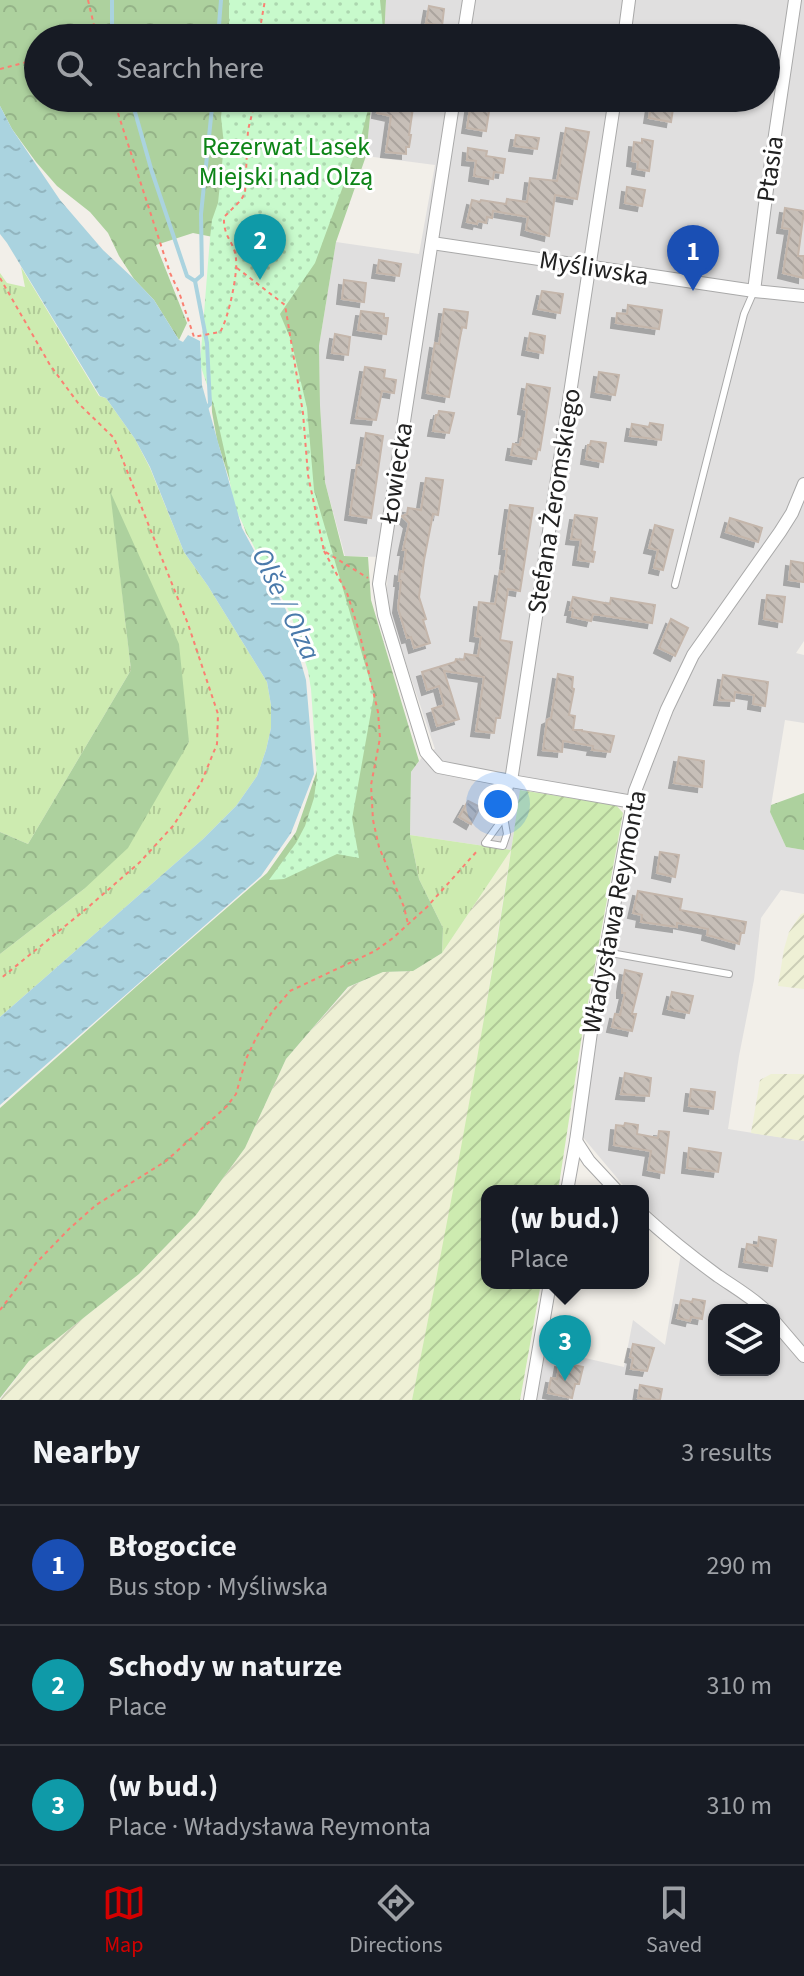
<!DOCTYPE html>
<html lang="en">
<head>
<meta charset="utf-8">
<style>
  body { margin:0; font-family:"Source Sans 3",sans-serif; background:#242831; color:#f1f3f6 }
  .controls { position:absolute; right:24px; bottom:24px; display:grid; overflow:hidden; border-radius:16px; box-shadow:0 2px 6px #0004 }
  .controls button { width:72px; height:72px; display:grid; place-items:center; padding:0; border:0; border-bottom:2px solid #363941; background:#171b24; color:#f1f3f6; font:40px sans-serif }
  .you { position:absolute; left:498px; top:804px; width:28px; height:28px; margin:-20px; border:6px solid #fff; border-radius:50%; background:#1a73e8; box-shadow:0 0 0 12px #1a73e833 }
  .badge { display:grid; place-items:center; width:52px; height:52px; border-radius:50%; background:#d40000; color:#fff; font-size:26px; font-weight:700 }
  .pin { position:absolute; translate:-50% -66px; filter:drop-shadow(0 2px 4px #0008) }
  .pin::after { content:''; position:absolute; top:42px; width:28px; height:24px; background:inherit; clip-path:polygon(0 0,100% 0,50% 100%) }
  .popup { position:absolute; left:481px; top:1185px; width:168px; height:104px; box-sizing:border-box; display:grid; place-content:center; border-radius:16px; background:#171b24; filter:drop-shadow(0 2px 6px #0005); font-size:26px; white-space:nowrap; color:#9ea1a6 }
  .popup b { font-size:30px; color:#f1f3f6 }
  .popup::after { content:''; position:absolute; left:50%; top:100%; margin-left:-16px; border:16px solid transparent; border-top-color:#171b24 }
  .list { margin:0; padding:0; list-style:none }
  h2 { display:flex; justify-content:space-between; align-items:center; height:104px; margin:0; padding:0 32px; font-size:34px }
  h2 small { font-size:26px; font-weight:400; color:#9ea1a6 }
  .list li { display:grid; grid-template-columns:52px 1fr auto; gap:24px; align-items:center; box-sizing:border-box; height:120px; padding:0 32px; border-top:2px solid #363941 }
  .list b { display:block; font-size:30px; white-space:nowrap }
  .list p { margin:0; font-size:26px; white-space:nowrap; color:#9ea1a6 }
  .list em { font-size:26px; font-style:normal; color:#9ea1a6 }
  .icon { flex:none; width:44px; height:44px; fill:none; stroke:currentColor; stroke-width:2; stroke-linecap:round; stroke-linejoin:round }
  .map { position:relative; flex:none; width:804px; height:1400px; overflow:hidden }
  .search { position:absolute; background:#171b24; box-shadow:0 2px 6px #0004; left:24px; right:24px; top:24px; height:88px; display:flex; align-items:center; gap:20px; box-sizing:border-box; padding:0 28px; border-radius:44px; color:#9ea1a6; font-size:30px }
  .sheet { height:464px; background:#171b24 }
  nav { display:flex; justify-content:space-around; align-items:center; box-sizing:border-box; height:112px; border-top:2px solid #363941; background:#171b24; font-size:22px; color:#9ea1a6 }
  nav a { display:grid; justify-items:center; gap:4px }
  nav .on { color:#d40000 }
  .map>svg:first-child { display:block }
  .residential { fill:#e0dfdf; fill-rule:evenodd }
  .farmland { fill:url(#farmland-furrows) }
  .grass { fill:url(#grass-tufts) }
  .forest { fill:url(#forest-crowns) }
  .park { fill:url(#park-dots) }
  .garden { fill:url(#garden-furrows) }
  .water { fill:url(#water-ripples) }
  .lines { fill:none; stroke-linecap:round; stroke-linejoin:round }
  .stream { stroke:#aad3df; stroke-width:4 }
  .building { fill:url(#building-back-hatch); stroke:#c4b6ab; stroke-width:2; filter:url(#shadow) }
  .lane-casing { stroke:#a9a9a9; stroke-width:8 }
  .street-casing { stroke:#a9a9a9; stroke-width:14 }
  .path { stroke:#fa8072; stroke-width:2; stroke-dasharray:4 4; stroke-linecap:butt }
  .lane { stroke:#fff; stroke-width:6 }
  .street { stroke:#fff; stroke-width:12 }
  .labels { text-anchor:middle; dominant-baseline:central; stroke-width:6; stroke-linejoin:round; paint-order:stroke }
  .park-label { font-size:26px; fill:#0c8416; stroke:#fff }
  .street-label { font-size:26px; fill:#222; stroke:#fff }
  .water-label { font-size:28px; font-style:italic; fill:#4a7aab; stroke:#fff }
</style>
</head>
<body>
<div class="map">
<svg width="804" height="1400" viewBox="0 0 804 1400">
  <defs>
    <pattern id="farmland-furrows" width="10" height="10" patternUnits="userSpaceOnUse" patternTransform="scale(2)"><rect width="10" height="10" fill="#eef0d5"/><path d="M-1 1l2-2M0 10L10 0M9 11l2-2" fill="none" stroke="#ccceb7"/></pattern>
    <pattern id="grass-tufts" width="24" height="20" patternUnits="userSpaceOnUse" patternTransform="scale(2)"><rect width="24" height="20" fill="#cdebb0"/><path d="M3 7l-1-3M5 7V3M7 7l1-3M15 17l-1-3M17 17v-4M19 17l1-3" fill="none" stroke="#b0c997"/></pattern>
    <pattern id="forest-crowns" width="20" height="18" patternUnits="userSpaceOnUse" patternTransform="scale(2)"><rect width="20" height="18" fill="#add19e"/><path d="M2 6a3 3 0 1 1 6 0M12 15a3 3 0 1 1 6 0" fill="none" stroke="#95b388"/></pattern>
    <pattern id="park-dots" width="8" height="8" patternUnits="userSpaceOnUse" patternTransform="scale(2)"><rect width="8" height="8" fill="#c8facc"/><path d="M2 2h.1M6 6h.1" fill="none" stroke="#acd6af" stroke-width="1.8" stroke-linecap="round"/></pattern>
    <pattern id="garden-furrows" width="10" height="10" patternUnits="userSpaceOnUse" patternTransform="scale(2)"><rect width="10" height="10" fill="#cdebb0"/><path d="M-1 1l2-2M0 10L10 0M9 11l2-2" fill="none" stroke="#b0c997"/></pattern>
    <pattern id="water-ripples" width="26" height="14" patternUnits="userSpaceOnUse" patternTransform="scale(2)"><rect width="26" height="14" fill="#aad3df"/><path d="M2 4q2-2 4 0t4 0M15 11q2-2 4 0t4 0" fill="none" stroke="#92b5bf"/></pattern>
    <pattern id="building-back-hatch" width="6" height="6" patternUnits="userSpaceOnUse" patternTransform="scale(2)"><rect width="6" height="6" fill="#c7bfb8"/><path d="M-1 5l2 2M0 0l6 6M5-1l2 2" fill="none" stroke="#aba49e"/></pattern>
    <filter id="shadow"><feDropShadow dx="-5" dy="5" stdDeviation="0" flood-color="#0004"/></filter>
  </defs>
  <rect width="100%" height="100%" fill="#f2efe9"/>
  <path class="residential" d="M386,0H804V641L796,653L804,655V723L785,720L770,812L786,847L804,850V894L781,890L761,918L754,980L739,1056L728,1129L804,1141V1400H536L546,1349L624,1367L633,1320L665,1345L683,1242L643,1205V1191H628L581,1135L596,1034L641,796L523,778L511,850L410,835L411,772L426,752L435,749L390,616L387,588L388,559L383,557L345,556L325,482L320,405L319,346L336,242L419,254L435,165L366,156L372,98H766V38H384ZM714,1310H774V1370H714Z"/>
  <g class="farmland">
    <path d="M511,850L479,1050L450,1213L412,1400H0L29,1361L139,1274L196,1215L245,1148L286,1059L349,987L383,972L413,971L442,953Z"/>
    <path d="M804,913V989L778,986L784,949L789,932L801,914Z"/>
    <path d="M771,1074H804V1141L751,1133L760,1080Z"/>
  </g>
  <g class="grass">
    <path d="M21,267L99,396L106,398L135,439L150,468L184,552L208,586L267,682L271,705V728L266,750L257,776L236,806L203,839L0,1017V954L84,889L189,742L111,494L131,670L28,844L0,832V273L7,283L25,287Z"/>
    <path d="M410,835L511,850L442,953L443,928L419,879Z"/>
  </g>
  <g class="forest">
    <path d="M0,0H386L384,38H38V98H372L366,156L336,242L319,346L320,405L325,482L344,556L368,557L371,600L419,761L411,772L410,835L419,879L443,928L442,953L413,971L383,972L348,987L286,1059L245,1148L196,1215L139,1274L29,1361L0,1398V1108L137,986L267,873L296,832L322,756L304,630L264,559L246,533L217,440L212,412L210,357L218,238L193,233L156,245L187,323L179,340L154,300L134,279L119,256L108,233L90,212L57,186L36,162L12,129L0,106Z"/>
    <path d="M110,491L179,644L189,742L128,848L84,889L0,954V832L28,844L131,670Z"/>
    <path d="M804,793V850L786,847L770,812L771,805Z"/>
  </g>
  <g class="park">
    <path d="M229,0H380L384,38H229Z"/>
    <path d="M223,98H371L361,137L315,263L280,314L291,340L307,408L314,490L374,695L352,819L359,858L337,854L284,879L269,880L296,843L305,826L314,798L317,776L311,689L308,671L291,615L275,585L264,567L233,504L228,467L215,409L200,364L210,238L212,220L218,203L224,145L221,117Z"/>
  </g>
  <path class="garden" d="M520,790L616,805L623,813L582,1035L558,1191H487V1283H541L520,1400H412C453,1197 491,994 520,790Z"/>
  <path class="water" d="M0,106L12,129L60,200L103,250L134,279L154,300L179,340L183,342L188,335L200,341L202,385L242,528L286,610L306,680L314,774L291,833L261,876L0,1105V1017L203,839L236,806L257,776L266,750L271,728V705L267,682L208,586L184,552L150,467L135,439L106,398L100,396L7,243L0,234Z"/>
  <g class="lines">
    <g class="stream">
      <path d="M112,0V25L116,38"/>
      <path d="M218,38L221,0"/>
      <path d="M131,98L152,172L187,276L195,281L207,343L210,404L204,410"/>
      <path d="M195,281L202,275L201,214L213,98"/>
    </g>
  </g>
  <g class="building">
    <path d="M429,6L444,9L442,26L426,23Z"/>
    <path d="M379,98L393,100V98H397L414,101L409,135H411L409,147H406V154L386,152L391,116L377,113Z"/>
    <path d="M652,99L674,102L671,122L649,118Z"/>
    <path d="M471,102L490,105L486,131L467,128Z"/>
    <path d="M566,128L589,132L586,148L577,199L555,195L549,236L526,230L528,217L493,211L492,218L487,217L486,223L478,221L477,224L467,222L472,200L480,202L481,200L506,204L507,199L527,202L530,178L557,181Z"/>
    <path d="M516,135L539,138L537,149L514,146Z"/>
    <path d="M642,139L653,141L649,171L637,169L638,162L632,161L634,142L642,143Z"/>
    <path d="M468,148L487,151L486,156L505,159L503,173L494,172L493,179L474,176L476,161L467,160Z"/>
    <path d="M627,187L645,190L642,206L625,203Z"/>
    <path d="M785,208L804,211L798,256H804L803,278L783,273L790,229L782,228Z"/>
    <path d="M379,260L401,264L399,276L377,273Z"/>
    <path d="M344,280L366,283L364,302L342,299Z"/>
    <path d="M542,291L563,294L560,313L538,309Z"/>
    <path d="M628,305L662,310L659,329L616,323L617,313L627,314Z"/>
    <path d="M444,309L468,312L466,328L462,327L449,397L427,393L435,343L439,344Z"/>
    <path d="M361,311L384,314V318H388L386,334L358,330Z"/>
    <path d="M530,333L545,336L543,353L527,350Z"/>
    <path d="M335,334L350,337L348,355L332,353Z"/>
    <path d="M365,367L385,370L384,378L396,380L394,393L382,391L376,420L356,418Z"/>
    <path d="M599,372L619,375L615,395L596,392Z"/>
    <path d="M527,384L550,388L540,450L538,449L536,459L511,455L513,444L520,445L521,438H523L527,410L523,409Z"/>
    <path d="M439,411L454,413L449,433L433,431L436,415H438Z"/>
    <path d="M650,423L663,425L661,440L630,436L632,424L649,427Z"/>
    <path d="M366,433L383,436L371,518L350,515L357,465H361Z"/>
    <path d="M591,441L606,443L603,462L586,459L588,445H590Z"/>
    <path d="M426,478L443,480L438,515L433,514L424,560L419,597L426,619L423,620L430,643L414,648L411,637L407,638L398,608L401,581H399L400,571L403,572L406,550H403L409,523L402,516L407,514L408,508L421,510Z"/>
    <path d="M510,505L533,508L520,591L508,589L500,640L512,642L500,718H496L494,733L476,731L484,677L444,671L459,719L437,726L432,709L444,705L439,686L427,690L422,672L455,662L456,659L464,660L465,654L478,656L481,637L475,636L479,602L495,604L500,571L504,572L507,549H504L505,541Z"/>
    <path d="M575,515L597,518L592,551L595,552L593,562L578,560L581,540L571,539Z"/>
    <path d="M730,518L762,528L758,542L726,532Z"/>
    <path d="M655,525L673,530L663,570L654,568L658,550L649,548Z"/>
    <path d="M791,561L804,563V582L789,580Z"/>
    <path d="M767,595L785,597L782,622L764,619Z"/>
    <path d="M573,597L610,604L611,598L655,605L652,623L593,614L591,621L572,617L573,610H570Z"/>
    <path d="M671,619L688,628L675,656L659,648Z"/>
    <path d="M558,674L573,677L572,688L574,689L569,715L575,716L573,730H582V731L614,736L610,752L592,750L593,746L563,741L562,752L543,750L547,720L551,718Z"/>
    <path d="M723,675L768,682L765,706L753,704L754,695L735,692L734,701L719,700Z"/>
    <path d="M679,757L704,761L702,787L674,783Z"/>
    <path d="M468,801L480,807L471,824L459,817Z"/>
    <path d="M660,852L679,855L675,877L657,873Z"/>
    <path d="M638,891L682,899L680,910L746,922L744,933H741L739,944L707,935L708,929L677,923V927L641,922L642,915L633,913Z"/>
    <path d="M625,970L642,974L632,1014H636L632,1031L612,1027L615,1014L620,1015L625,993H622V987Z"/>
    <path d="M672,992L693,996L689,1013L668,1009Z"/>
    <path d="M625,1073L651,1078L649,1096L621,1094Z"/>
    <path d="M691,1089L715,1092L713,1109L689,1106Z"/>
    <path d="M625,1123L638,1125L637,1134L658,1138L659,1131L669,1132L664,1173L648,1170L651,1151L614,1145L616,1125L624,1126Z"/>
    <path d="M689,1148L721,1153L718,1172L687,1168Z"/>
    <path d="M759,1237L776,1240L772,1266L744,1262L747,1244L758,1246Z"/>
    <path d="M693,1299L705,1301L702,1319L691,1317L690,1321L677,1318L681,1300L692,1302Z"/>
    <path d="M633,1344L654,1348L647,1371L631,1369L633,1358L630,1357Z"/>
    <path d="M560,1362L583,1367L579,1384H575L572,1398L548,1393L551,1378L557,1379Z"/>
    <path d="M640,1385L662,1389L660,1400L638,1398Z"/>
  </g>
  <g class="lines">
    <g class="lane-casing">
      <g id="lane">
        <path d="M675,585L744,314L754,291"/>
        <path d="M504,817L507,834L503,846L485,843L504,817L511,781"/>
        <path d="M605,952L729,974"/>
      </g>
    </g>
    <g class="street-casing">
      <g id="street">
        <path d="M463,38L469,0"/>
        <path d="M624,38L629,0"/>
        <path d="M454,98L383,557L379,584L384,615L426,752L439,767L511,781L633,802"/>
        <path d="M432,243L754,291L804,296"/>
        <path d="M754,291L767,189L795,0"/>
        <path d="M511,781L615,98"/>
        <path d="M576,1141L589,1161L617,1191"/>
        <path d="M567,1191L576,1141L591,1032L635,791L667,709L693,655L780,532L792,513L804,484"/>
        <path d="M643,1215C667,1237 692,1257 718,1276C734,1287 750,1296 765,1310"/>
        <path d="M774,1321L804,1356"/>
        <path d="M530,1400L550,1283"/>
      </g>
    </g>
    <g class="path">
      <path d="M88,0L97,38"/>
      <path d="M86,38L95,34"/>
      <path d="M256,38L261,23L265,0"/>
      <path d="M0,69L38,59"/>
      <path d="M113,98L170,273L179,292L194,337L220,332C228,320 238,274 236,259C235,242 223,238 224,217L241,200L245,193L248,130L254,106L253,98"/>
      <path d="M237,268L285,305L303,413L308,475L324,551L368,578"/>
      <path d="M0,278L50,365L78,403L114,438L188,624L218,714L217,744L201,783L173,826L140,862L86,909L0,979"/>
      <path d="M324,551L347,593L359,631L378,712L380,738L371,785L373,820L379,847L404,907L408,924"/>
      <path d="M0,1310L37,1262L69,1229L96,1205L166,1161L227,1106L236,1094L246,1059L256,1038L272,1012L290,991L375,951L393,938L427,907L478,850"/>
    </g>
    <use href="#lane" class="lane"/>
    <use href="#street" class="street"/>
  </g>
  <g class="labels">
    <g class="park-label">
      <text x="286" y="146">Rezerwat Lasek<tspan x="286" dy="30">Miejski nad Olzą</tspan></text>
    </g>
    <g class="street-label">
      <text transform="translate(770 169) rotate(-82)">Ptasia</text>
      <text transform="translate(594 268) rotate(9)">Myśliwska</text>
      <text transform="translate(396 473) rotate(-81)">Łowiecka</text>
      <text transform="translate(554 501) rotate(-81)">Stefana Żeromskiego</text>
      <text transform="translate(614 912) rotate(-79)">Władysława Reymonta</text>
    </g>
    <g class="water-label">
      <text transform="translate(286 604) rotate(64)">Olše / Olza</text>
    </g>
  </g>
</svg>
<div class="controls">
<button><svg class="icon" aria-label="layers" viewBox="0 0 24 24"><path d="M12 4l9 5-9 5-9-5zM3 14l9 5 9-5"/></svg></button>
</div>
<div class="you"></div>
<div class="pin badge" style="left:693px;top:291px;background:#1a4fb4">1</div>
<div class="pin badge" style="left:260px;top:280px;background:#0f9aa8">2</div>
<div class="pin badge" style="left:565px;top:1381px;background:#0f9aa8">3</div>
<div class="popup"><b>(w bud.)</b>Place</div>
<div class="search"><svg class="icon" aria-label="search" viewBox="0 0 24 24"><circle cx="10" cy="10" r="6"/><path d="M15 15l6 6"/></svg>Search here</div>
</div>
<section class="sheet">
<h2>Nearby<small>3 results</small></h2>
<ul class="list">
<li><span class="badge" style="background:#1a4fb4">1</span><div><b>Błogocice</b><p>Bus stop · Myśliwska</p></div><em>290 m</em></li>
<li><span class="badge" style="background:#0f9aa8">2</span><div><b>Schody w naturze</b><p>Place</p></div><em>310 m</em></li>
<li><span class="badge" style="background:#0f9aa8">3</span><div><b>(w bud.)</b><p>Place · Władysława Reymonta</p></div><em>310 m</em></li>
</ul>
</section>
<nav>
<a class="on"><svg class="icon" aria-label="map" viewBox="0 0 24 24"><path d="M3 6l6-2 6 2 6-2v14l-6 2-6-2-6 2zM9 4v14M15 6v14"/></svg>Map</a>
<a><svg class="icon" aria-label="directions" viewBox="0 0 24 24"><path d="M12 3l9 9-9 9-9-9zM9 14v-3h6M13 9l2 2-2 2"/></svg>Directions</a>
<a><svg class="icon" aria-label="saved" viewBox="0 0 24 24"><path d="M7 4h10v16l-5-4-5 4z"/></svg>Saved</a>
</nav>
</body>
</html>
